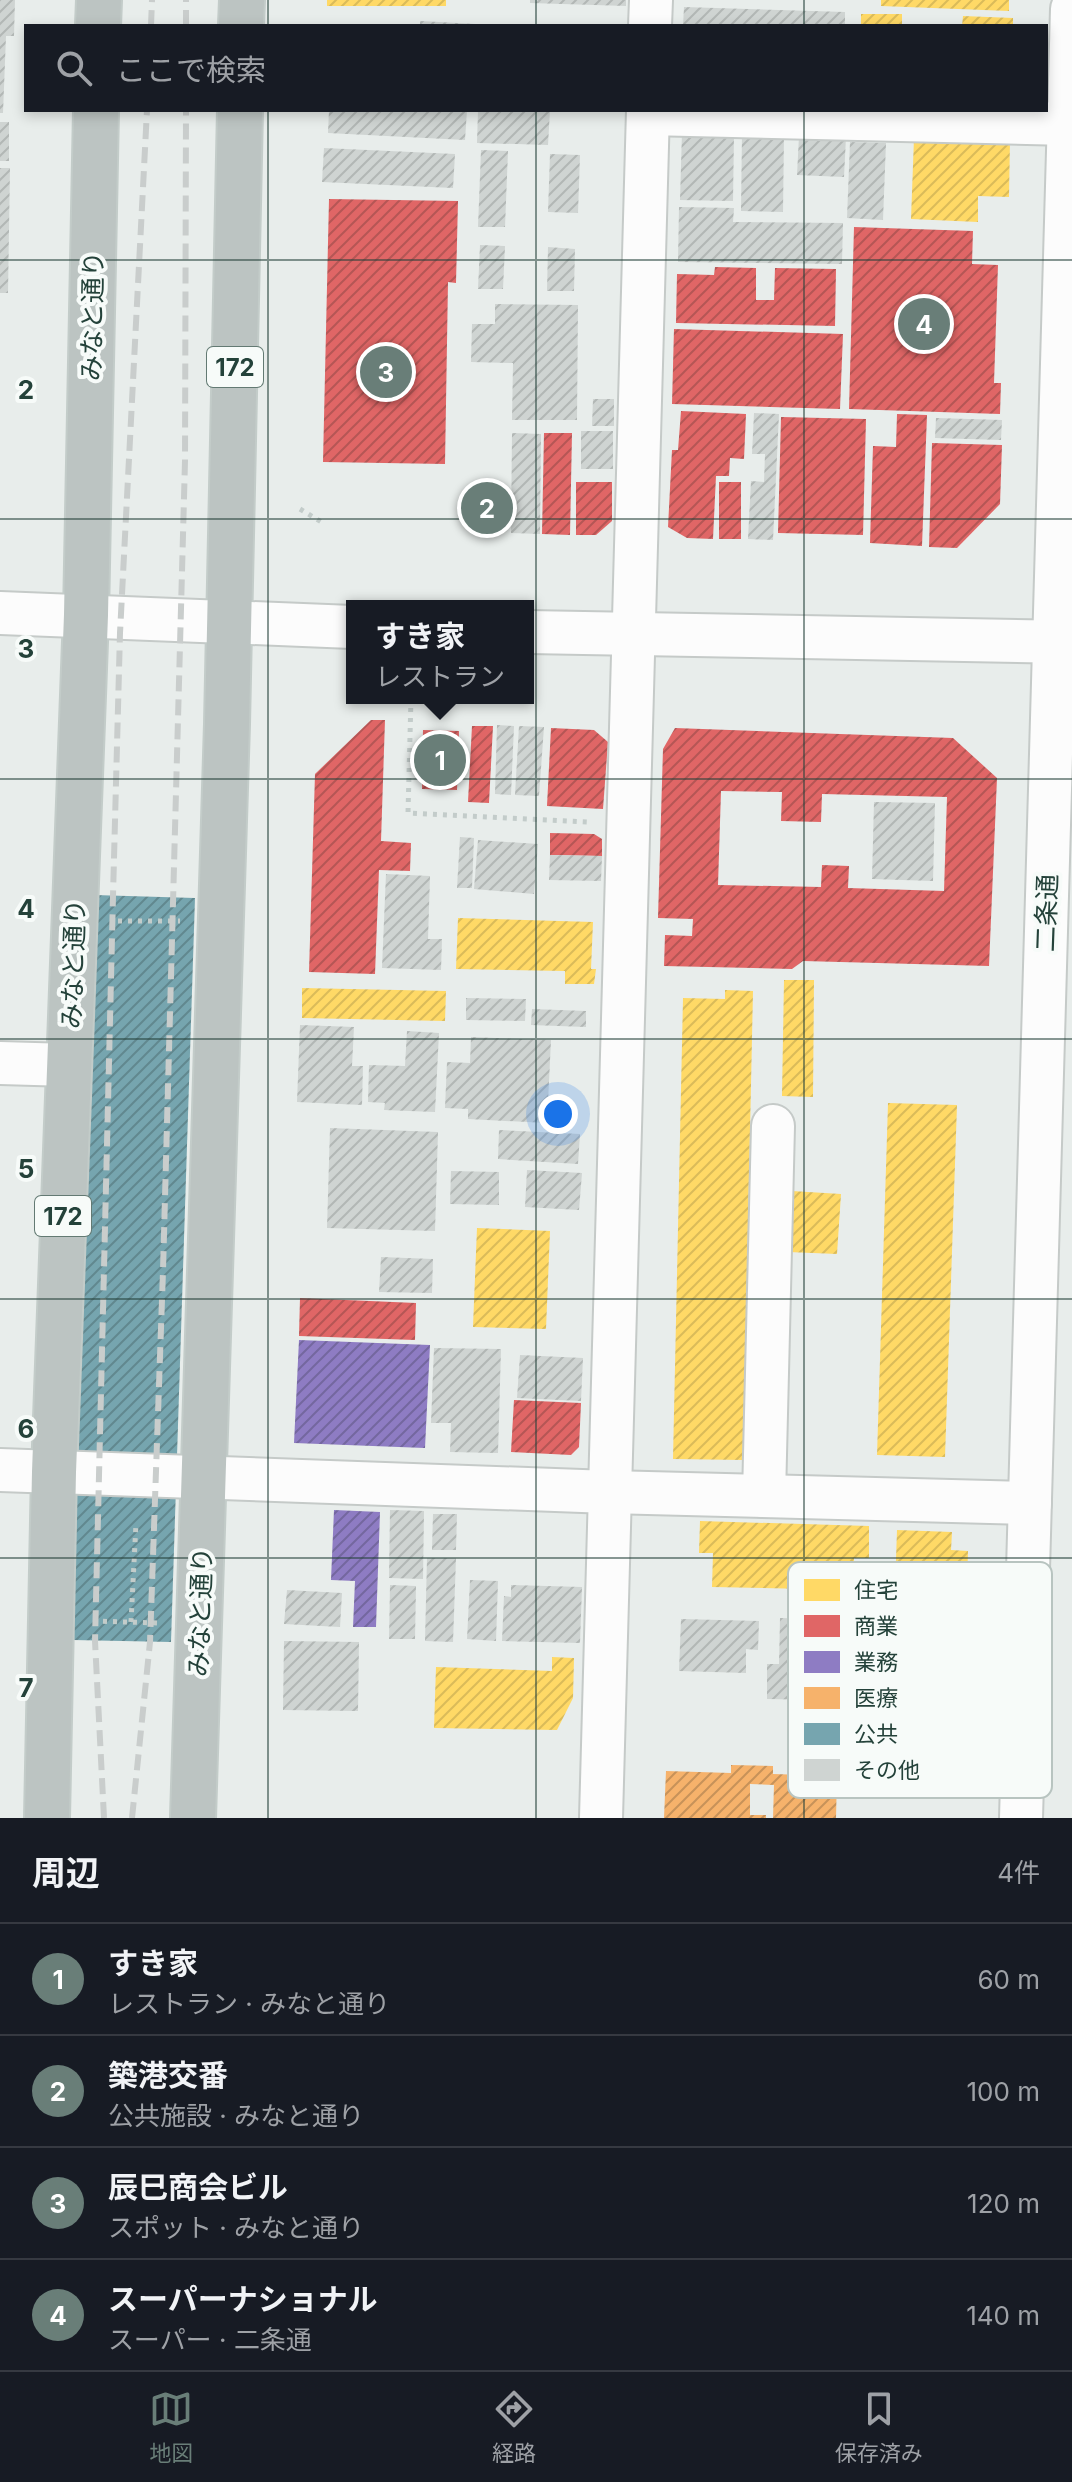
<!DOCTYPE html>
<html lang="ja">
<head>
<meta charset="utf-8">
<style>
  body { margin:0; font-family:Inter,"Noto Sans JP",sans-serif; background:#20242c; color:#f1f3f6 }
  .you { position:absolute; left:558px; top:1114px; width:28px; height:28px; margin:-20px; border:6px solid #fff; border-radius:50%; background:#1a73e8; box-shadow:0 0 0 12px #1a73e833 }
  .badge { display:grid; place-items:center; width:52px; height:52px; border-radius:50%; background:#697e78; color:#fff; font-size:26px; font-weight:700 }
  .pin { position:absolute; translate:-50% -50%; border:4px solid #fff; box-shadow:0 2px 8px #0006 }
  .popup { position:absolute; left:346px; top:600px; width:188px; height:104px; box-sizing:border-box; display:grid; place-content:center; border-radius:0px; background:#171b24; filter:drop-shadow(0 2px 6px #0005); font-size:26px; white-space:nowrap; color:#9ea1a6 }
  .popup b { font-size:30px; color:#f1f3f6 }
  .popup::after { content:''; position:absolute; left:50%; top:100%; margin-left:-16px; border:16px solid transparent; border-top-color:#171b24 }
  .list { margin:0; padding:0; list-style:none }
  h2 { display:flex; justify-content:space-between; align-items:center; height:104px; margin:0; padding:0 32px; font-size:34px }
  h2 small { font-size:26px; font-weight:400; color:#9ea1a6 }
  .list li { display:grid; grid-template-columns:52px 1fr auto; gap:24px; align-items:center; box-sizing:border-box; height:112px; padding:0 32px; border-top:2px solid #363941 }
  .list b { display:block; font-size:30px; white-space:nowrap }
  .list p { margin:0; font-size:26px; white-space:nowrap; color:#9ea1a6 }
  .list em { font-size:26px; font-style:normal; color:#9ea1a6 }
  .icon { flex:none; width:44px; height:44px; fill:none; stroke:currentColor; stroke-width:2; stroke-linecap:round; stroke-linejoin:round }
  .map { position:relative; flex:none; width:1072px; height:1818px; overflow:hidden }
  .search { position:absolute; background:#171b24; box-shadow:0 4px 12px #0003; left:24px; right:24px; top:24px; height:88px; display:flex; align-items:center; gap:20px; box-sizing:border-box; padding:0 28px; border-radius:0px; color:#9ea1a6; font-size:30px }
  .sheet { height:552px; background:#171b24 }
  nav { display:flex; justify-content:space-around; align-items:center; box-sizing:border-box; height:112px; border-top:2px solid #363941; background:#171b24; font-size:22px; color:#9ea1a6 }
  nav a { display:grid; justify-items:center; gap:4px }
  nav .on { color:#697e78 }
  .map>svg:first-child { display:block }
  .homes { fill:url(#homes-hatch) }
  .shops { fill:url(#shops-hatch); fill-rule:evenodd }
  .offices { fill:url(#offices-hatch) }
  .health { fill:url(#health-hatch) }
  .public { fill:url(#public-hatch) }
  .building { fill:url(#building-hatch) }
  .lines { fill:none; stroke-linecap:round; stroke-linejoin:round }
  .minor-casing { stroke:#c5cac8; stroke-width:46 }
  .highway-casing { stroke:#c3ccc9; stroke-width:48 }
  .path { stroke:#c3ccca; stroke-width:5; stroke-dasharray:4 6; stroke-linecap:butt }
  .minor { stroke:#fcfcfc; stroke-width:42 }
  .highway { stroke:#bcc4c2; stroke-width:44 }
  .rail { stroke:#c9cdcc; stroke-width:6; stroke-dasharray:16 8; stroke-linecap:butt }
  .grid { fill:none; stroke:#24423a; stroke-width:2; stroke-opacity:0.55 }
  .labels { text-anchor:middle; dominant-baseline:central; stroke-width:8; stroke-linejoin:round; paint-order:stroke }
  .shield { fill:#f7fbf9; stroke:#637a73; stroke-width:2 }
  .shield-label { font-size:24px; font-weight:bold; fill:#24423a }
  .street-label { font-size:26px; fill:#24423a; stroke:#f7fbf9 }
  .key { fill:#f7fbf9; stroke:#b8c4c0; stroke-width:2 }
  .key-label { font-size:22px; fill:#24423a }
  .grid-label { font-size:26px; text-anchor:middle; font-weight:bold; fill:#24423a; stroke:#f7fbf9; stroke-width:8; stroke-linejoin:round; paint-order:stroke }
</style>
</head>
<body>
<div class="map">
<svg width="1072" height="1818" viewBox="0 0 1072 1818">
  <defs>
    <pattern id="homes-hatch" width="6" height="6" patternUnits="userSpaceOnUse" patternTransform="scale(2)"><rect width="6" height="6" fill="#ffd966"/><path d="M-1 1l2-2M0 6l6-6M5 7l2-2" fill="none" stroke="#dabb59"/></pattern>
    <pattern id="shops-hatch" width="6" height="6" patternUnits="userSpaceOnUse" patternTransform="scale(2)"><rect width="6" height="6" fill="#e06666"/><path d="M-1 1l2-2M0 6l6-6M5 7l2-2" fill="none" stroke="#b55655"/></pattern>
    <pattern id="offices-hatch" width="6" height="6" patternUnits="userSpaceOnUse" patternTransform="scale(2)"><rect width="6" height="6" fill="#8e7cc3"/><path d="M-1 1l2-2M0 6l6-6M5 7l2-2" fill="none" stroke="#74679f"/></pattern>
    <pattern id="health-hatch" width="6" height="6" patternUnits="userSpaceOnUse" patternTransform="scale(2)"><rect width="6" height="6" fill="#f6b26b"/><path d="M-1 1l2-2M0 6l6-6M5 7l2-2" fill="none" stroke="#c79259"/></pattern>
    <pattern id="public-hatch" width="6" height="6" patternUnits="userSpaceOnUse" patternTransform="scale(2)"><rect width="6" height="6" fill="#76a5af"/><path d="M-1 1l2-2M0 6l6-6M5 7l2-2" fill="none" stroke="#61888f"/></pattern>
    <pattern id="building-hatch" width="6" height="6" patternUnits="userSpaceOnUse" patternTransform="scale(2)"><rect width="6" height="6" fill="#cfd4d2"/><path d="M-1 1l2-2M0 6l6-6M5 7l2-2" fill="none" stroke="#b2b7b5"/></pattern>
  </defs>
  <rect width="100%" height="100%" fill="#e8edeb"/>
  <g class="homes">
    <rect x="327" y="0" width="119" height="6"/>
    <path d="M881,0H1009V11L881,6Z"/>
    <rect x="861" y="14" width="41" height="12"/>
    <path d="M963,16L1013,18V26H962Z"/>
    <path d="M914,138L1010,140L1009,197L978,196V222L911,219Z"/>
    <path d="M458,918L593,922L591,969H596L594,984H565V971L456,969Z"/>
    <path d="M784,980H814L813,1097L782,1096Z"/>
    <path d="M302,988L446,991L445,1021L302,1018Z"/>
    <path d="M725,990L753,991L743,1460L673,1459L683,998L725,999Z"/>
    <path d="M888,1103L957,1105L945,1457L877,1455Z"/>
    <path d="M792,1191L841,1194L837,1254L788,1252Z"/>
    <path d="M477,1228L550,1231L546,1329L473,1327Z"/>
    <path d="M700,1521L869,1526V1558H854L853,1590L712,1587L713,1553H699Z"/>
    <path d="M897,1530L952,1532L951,1550L968,1551L967,1583L949,1582L946,1689H963L962,1720H945L944,1738L890,1736Z"/>
    <path d="M552,1657L574,1658L573,1698L557,1730L434,1728L436,1667L552,1671Z"/>
  </g>
  <g class="shops">
    <path d="M329,199L458,201L456,283L448,282L445,464L323,462Z"/>
    <path d="M854,227L973,231L972,264L998,265L994,383H1001L1000,414L849,409Z"/>
    <path d="M715,267L756,268V300H774L775,268L836,269L835,326L676,323L677,274L714,275Z"/>
    <path d="M674,329L843,334L840,409L672,404Z"/>
    <path d="M681,411L746,414L744,459L730,458L729,476H716L713,539L687,538L668,527L672,450H678Z"/>
    <path d="M897,414L927,415L922,546L870,543L873,446L896,447Z"/>
    <path d="M781,417L866,419L863,535L778,533Z"/>
    <path d="M544,433H572L570,535L542,534Z"/>
    <path d="M932,443L1002,445L1000,504L957,548L929,547Z"/>
    <path d="M576,482H612V521L596,535H576Z"/>
    <rect x="719" y="482" width="22" height="57"/>
    <path d="M371,720H385L381,841L411,843L410,871L379,870L375,974L309,972L315,774Z"/>
    <path d="M472,726H493L489,803L468,802Z"/>
    <path d="M551,728L594,730L608,742L603,809L547,806Z"/>
    <path d="M675,728L953,738L997,778L989,966L803,961L792,969L664,966L665,935L692,936L693,919L658,918L663,749ZM721,791L782,792L781,821L821,822L822,794L947,797L944,891L848,888L849,866L822,865L821,887L718,885Z"/>
    <path d="M423,730L459,731L457,790L422,789Z"/>
    <path d="M550,833L594,834L602,839V856L550,855Z"/>
    <path d="M300,1298L416,1303L415,1340L299,1336Z"/>
    <path d="M514,1400L581,1403L579,1447L571,1455L511,1452Z"/>
  </g>
  <g class="offices">
    <path d="M299,1340L430,1345L425,1448L294,1443Z"/>
    <path d="M334,1510L380,1512L376,1627H353L355,1581L331,1580Z"/>
  </g>
  <path class="health" d="M731,1765L773,1766V1774L837,1776L836,1818H773L774,1785L750,1784V1815H766V1818H664L666,1771L731,1773Z"/>
  <g class="public">
    <path d="M474,483H501V533L473,532Z"/>
    <path d="M94,895L195,898L171,1642L73,1640Z"/>
  </g>
  <g class="building">
    <path d="M0,0H15L14,36H6L3,113H0Z"/>
    <path d="M530,0H626V6L530,3Z"/>
    <path d="M684,7L845,12V26H683Z"/>
    <path d="M420,21L476,24V26H420Z"/>
    <path d="M329,110H467L465,140L328,133Z"/>
    <path d="M478,110H550L548,145L477,143Z"/>
    <rect x="0" y="122" width="9" height="39"/>
    <path d="M682,132L734,134L733,201L680,200Z"/>
    <path d="M742,133L784,134L783,212L741,211Z"/>
    <path d="M799,136L846,137L844,177L797,175Z"/>
    <path d="M850,142L886,143L883,220L847,218Z"/>
    <path d="M324,148L455,154L453,188L322,182Z"/>
    <path d="M481,150L508,151L505,227H478Z"/>
    <path d="M550,154L580,155L578,213L548,212Z"/>
    <path d="M0,168H10L8,293H0Z"/>
    <path d="M679,207L734,208L733,222L843,223L842,264L678,262Z"/>
    <path d="M480,245L505,246L503,289H478Z"/>
    <path d="M548,247L575,249L574,291H547Z"/>
    <path d="M495,304L578,305L577,420H512L513,363L471,362L472,324H495Z"/>
    <path d="M593,399H614V426H592Z"/>
    <path d="M754,413L779,414L773,540L748,539L751,481L764,482L765,454H752Z"/>
    <path d="M936,418L1002,420L1001,440L935,438Z"/>
    <rect x="581" y="431" width="32" height="38"/>
    <path d="M512,433L541,434L540,534L511,533Z"/>
    <path d="M497,725L514,726L511,795L495,794Z"/>
    <path d="M519,726L544,727L539,796L515,795Z"/>
    <path d="M874,802L935,803L933,881L872,879Z"/>
    <path d="M460,837L474,838L472,888H457Z"/>
    <path d="M478,840L538,844L534,894L474,889Z"/>
    <path d="M550,855L602,856L601,881L549,880Z"/>
    <path d="M386,874L430,876L428,939H442L441,970L382,968Z"/>
    <path d="M466,998L526,999L525,1021L466,1020Z"/>
    <path d="M532,1009L586,1011V1027L531,1025Z"/>
    <path d="M300,1025L354,1027L352,1066H363L362,1105L297,1102Z"/>
    <path d="M407,1031L439,1033L435,1112L384,1110L385,1103L368,1102L369,1065L405,1066Z"/>
    <path d="M471,1037L551,1040L547,1123L468,1119V1109L445,1108L447,1062L470,1063Z"/>
    <path d="M330,1128L438,1132L435,1231L327,1228Z"/>
    <path d="M499,1130L580,1134L578,1164L498,1159Z"/>
    <path d="M527,1170L582,1173L579,1210L525,1207Z"/>
    <path d="M451,1171L499,1172V1205L450,1204Z"/>
    <path d="M381,1257L433,1259L432,1293L379,1292Z"/>
    <path d="M434,1348L501,1349L498,1453L450,1452L451,1423H431Z"/>
    <path d="M520,1355L583,1358L581,1401L517,1398Z"/>
    <path d="M390,1510L424,1511L423,1579L389,1578Z"/>
    <path d="M433,1514H457L456,1550H432Z"/>
    <path d="M427,1558H456L453,1642L425,1641Z"/>
    <path d="M470,1580L498,1581L496,1641L467,1639Z"/>
    <path d="M390,1585L416,1586L415,1639H389Z"/>
    <path d="M511,1585L582,1587L580,1643L502,1641L504,1596L511,1597Z"/>
    <path d="M287,1590L342,1593L340,1627L284,1624Z"/>
    <path d="M780,1618L819,1619L817,1700L767,1699V1664H779Z"/>
    <path d="M681,1619L759,1621L758,1650L746,1649V1673L679,1671Z"/>
    <path d="M284,1641L359,1642L358,1711L283,1710Z"/>
  </g>
  <g class="lines">
    <g class="minor-casing">
      <g id="minor">
        <path d="M650,26L651,0"/>
        <path d="M648,114L1069,124"/>
        <path d="M0,613L352,627"/>
        <path d="M528,632L1072,642"/>
        <path d="M0,1063L69,1065"/>
        <path d="M0,1470L609,1492L1030,1503"/>
        <path d="M764,1496L773,1126"/>
        <path d="M601,1818L648,110"/>
        <path d="M1021,1818L1072,9"/>
      </g>
    </g>
    <g class="highway-casing">
      <g id="highway">
        <path d="M98,26L99,0"/>
        <path d="M241,26L242,0"/>
        <path d="M47,1818L54,1472L86,615L96,110"/>
        <path d="M193,1818L227,724L240,110"/>
      </g>
    </g>
    <g class="path">
      <path d="M300,509L323,523"/>
      <path d="M411,698L408,813L588,822"/>
      <path d="M118,921H180"/>
      <path d="M93,1621L159,1623"/>
      <path d="M131,1622L136,1523"/>
    </g>
    <use href="#minor" class="minor"/>
    <use href="#highway" class="highway"/>
    <g class="rail">
      <path d="M151,26L152,0"/>
      <path d="M186,26V0"/>
      <path d="M104,1818L95,1641L113,896L120,633L147,110"/>
      <path d="M132,1818L150,1642L163,1271L185,461L186,110"/>
    </g>
  </g>
  <path class="grid" d="M268,0V26M536,0V26M804,0V26M268,110V1818M536,110V1818M804,110V1818M0,260H1072M0,519H1072M0,779H1072M0,1039H1072M0,1299H1072M0,1558H1072"/>
  <g class="labels">
    <g class="shield">
      <rect x="207" y="347" width="56" height="40" rx="6"/>
      <rect x="35" y="1196" width="56" height="40" rx="6"/>
    </g>
    <g class="shield-label">
      <text x="235" y="367">172</text>
      <text x="63" y="1216">172</text>
    </g>
    <g class="street-label">
      <text transform="translate(92 316) rotate(-89)">みなと通り</text>
      <text transform="translate(1046 913) rotate(-88)">二条通</text>
      <text transform="translate(73 964) rotate(-88)">みなと通り</text>
      <text transform="translate(200 1612) rotate(-88)">みなと通り</text>
    </g>
  </g>
  <rect x="788" y="1562" width="264" height="236" rx="12" class="key"/>
  <rect x="804" y="1579" width="36" height="22" fill="#ffd966"/>
  <rect x="804" y="1615" width="36" height="22" fill="#e06666"/>
  <rect x="804" y="1651" width="36" height="22" fill="#8e7cc3"/>
  <rect x="804" y="1687" width="36" height="22" fill="#f6b26b"/>
  <rect x="804" y="1723" width="36" height="22" fill="#76a5af"/>
  <rect x="804" y="1759" width="36" height="22" fill="#cfd4d2"/>
  <g class="key-label">
    <text x="854" y="1598">住宅</text>
    <text x="854" y="1634">商業</text>
    <text x="854" y="1670">業務</text>
    <text x="854" y="1706">医療</text>
    <text x="854" y="1742">公共</text>
    <text x="854" y="1778">その他</text>
  </g>
  <g class="grid-label">
    <text x="26" y="399">2</text>
    <text x="26" y="658">3</text>
    <text x="26" y="918">4</text>
    <text x="26" y="1178">5</text>
    <text x="26" y="1438">6</text>
    <text x="26" y="1697">7</text>
  </g>
</svg>
<div class="you"></div>
<div class="pin badge" style="left:440px;top:760px">1</div>
<div class="popup"><b>すき家</b>レストラン</div>
<div class="pin badge" style="left:487px;top:508px">2</div>
<div class="pin badge" style="left:386px;top:372px">3</div>
<div class="pin badge" style="left:924px;top:324px">4</div>
<div class="search"><svg class="icon" aria-label="search" viewBox="0 0 24 24"><circle cx="10" cy="10" r="6"/><path d="M15 15l6 6"/></svg>ここで検索</div>
</div>
<section class="sheet">
<h2>周辺<small>4件</small></h2>
<ul class="list">
<li><span class="badge">1</span><div><b>すき家</b><p>レストラン · みなと通り</p></div><em>60 m</em></li>
<li><span class="badge">2</span><div><b>築港交番</b><p>公共施設 · みなと通り</p></div><em>100 m</em></li>
<li><span class="badge">3</span><div><b>辰巳商会ビル</b><p>スポット · みなと通り</p></div><em>120 m</em></li>
<li><span class="badge">4</span><div><b>スーパーナショナル</b><p>スーパー · 二条通</p></div><em>140 m</em></li>
</ul>
</section>
<nav>
<a class="on"><svg class="icon" aria-label="map" viewBox="0 0 24 24"><path d="M3 6l6-2 6 2 6-2v14l-6 2-6-2-6 2zM9 4v14M15 6v14"/></svg>地図</a>
<a><svg class="icon" aria-label="directions" viewBox="0 0 24 24"><path d="M12 3l9 9-9 9-9-9zM9 14v-3h6M13 9l2 2-2 2"/></svg>経路</a>
<a><svg class="icon" aria-label="saved" viewBox="0 0 24 24"><path d="M7 4h10v16l-5-4-5 4z"/></svg>保存済み</a>
</nav>
</body>
</html>
